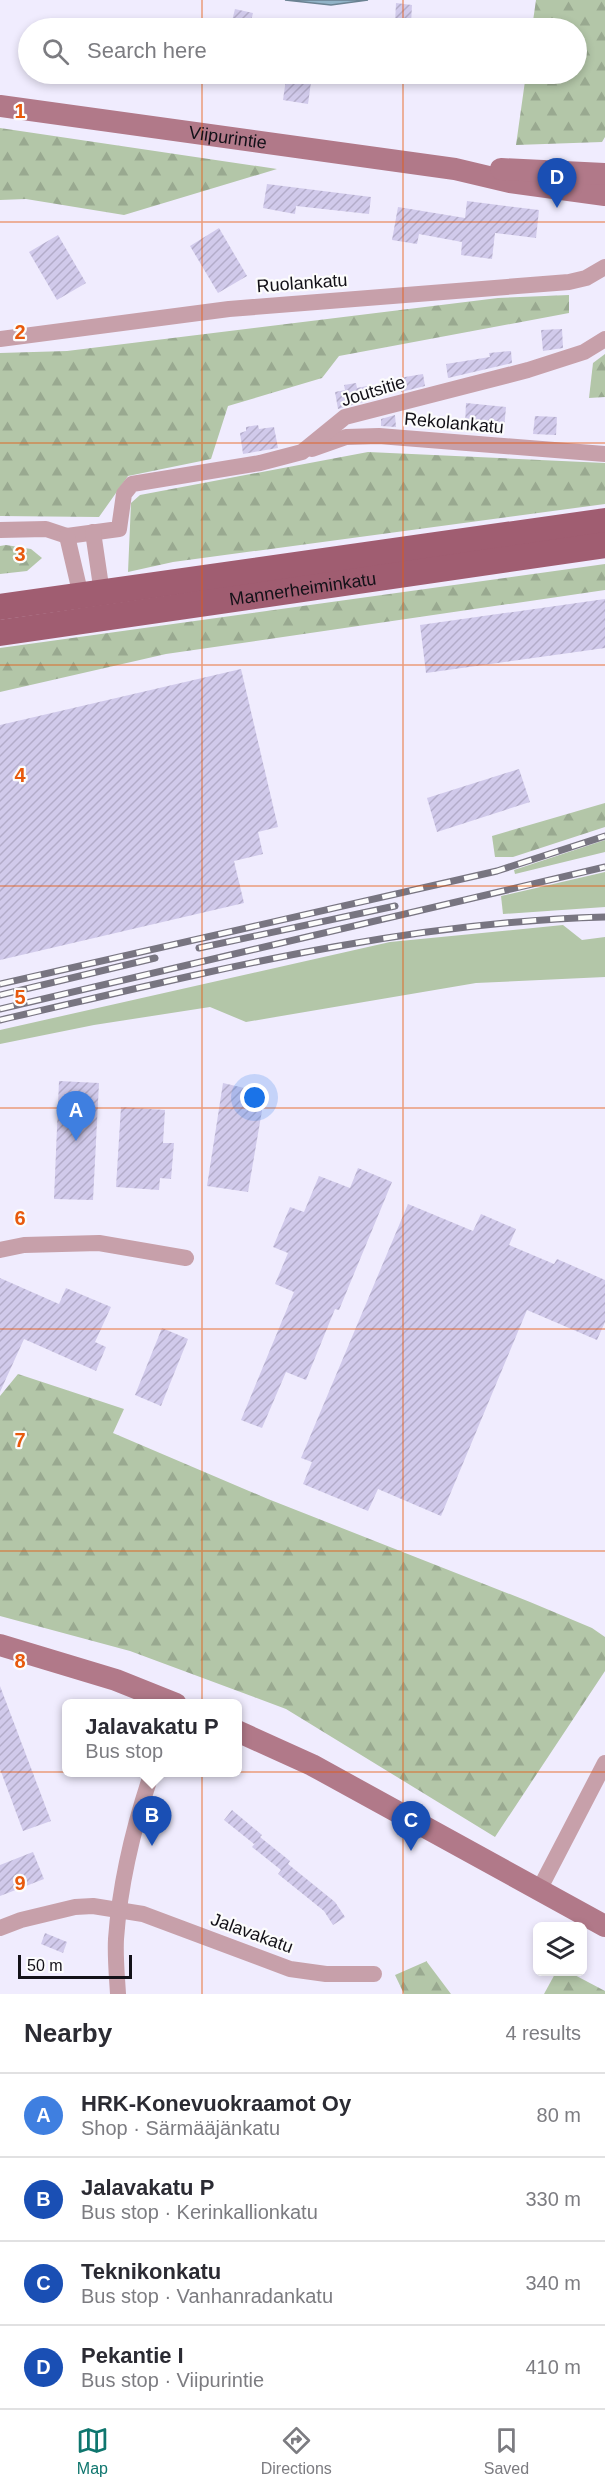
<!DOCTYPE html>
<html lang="en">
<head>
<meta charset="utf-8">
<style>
  body { margin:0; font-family:Helvetica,sans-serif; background:#f7f7f7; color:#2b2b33 }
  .controls { position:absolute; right:18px; bottom:18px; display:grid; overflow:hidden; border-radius:9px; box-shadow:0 3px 9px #0003 }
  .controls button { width:54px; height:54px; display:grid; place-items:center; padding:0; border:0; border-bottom:2px solid #e1e1e2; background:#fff; color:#2b2b33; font:30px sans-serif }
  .scale { position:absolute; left:18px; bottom:15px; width:114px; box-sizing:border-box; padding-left:6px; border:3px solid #131118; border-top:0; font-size:16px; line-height:21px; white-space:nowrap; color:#131118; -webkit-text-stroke:4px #fcfcfc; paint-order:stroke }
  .you { position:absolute; left:255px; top:1098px; width:21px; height:21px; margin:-15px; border:4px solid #fff; border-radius:50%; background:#1a73e8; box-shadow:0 0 0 9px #1a73e833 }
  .badge { display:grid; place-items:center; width:39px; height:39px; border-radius:50%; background:#0f766e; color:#fff; font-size:20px; font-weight:700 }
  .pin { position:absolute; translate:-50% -50px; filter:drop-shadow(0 2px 3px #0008) }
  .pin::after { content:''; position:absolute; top:32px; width:21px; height:18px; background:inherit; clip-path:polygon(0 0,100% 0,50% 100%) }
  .popup { position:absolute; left:62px; top:1699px; width:180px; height:78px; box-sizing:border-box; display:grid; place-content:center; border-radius:9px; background:#fff; filter:drop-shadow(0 2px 4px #0005); font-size:20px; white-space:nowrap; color:#7c7c81 }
  .popup b { font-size:22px; color:#2b2b33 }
  .popup::after { content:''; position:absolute; left:50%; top:100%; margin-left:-12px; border:12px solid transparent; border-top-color:#fff }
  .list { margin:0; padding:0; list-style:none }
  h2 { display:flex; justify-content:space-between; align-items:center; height:78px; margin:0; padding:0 24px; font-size:26px }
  h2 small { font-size:20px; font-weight:400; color:#7c7c81 }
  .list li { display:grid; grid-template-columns:39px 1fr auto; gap:18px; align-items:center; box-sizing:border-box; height:84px; padding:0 24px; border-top:2px solid #e1e1e2 }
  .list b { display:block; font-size:22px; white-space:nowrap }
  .list p { margin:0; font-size:20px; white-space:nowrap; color:#7c7c81 }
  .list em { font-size:20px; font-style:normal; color:#7c7c81 }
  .icon { flex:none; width:33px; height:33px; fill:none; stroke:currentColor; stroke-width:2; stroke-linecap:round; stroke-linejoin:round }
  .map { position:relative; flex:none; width:605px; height:1994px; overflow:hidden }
  .search { position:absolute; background:#fff; box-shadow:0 3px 9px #0003; left:18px; right:18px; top:18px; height:66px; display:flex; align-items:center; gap:15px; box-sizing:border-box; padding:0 21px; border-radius:33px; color:#7c7c81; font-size:22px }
  .sheet { height:414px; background:#fff }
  nav { display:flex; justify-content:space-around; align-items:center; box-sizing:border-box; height:84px; border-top:2px solid #e1e1e2; background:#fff; font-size:16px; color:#7c7c81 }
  nav a { display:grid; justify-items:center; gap:3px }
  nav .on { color:#0f766e }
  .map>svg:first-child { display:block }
  .green { fill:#b3c6a8 }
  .forest { fill:url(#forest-firs) }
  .water { fill:url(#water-waves); stroke:#6b8292; stroke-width:1.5 }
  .building { fill:url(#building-hatch) }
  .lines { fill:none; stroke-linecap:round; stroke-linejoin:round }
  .street { stroke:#c7a0aa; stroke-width:16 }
  .secondary { stroke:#b17989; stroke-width:22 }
  .primary { stroke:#a05d71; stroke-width:26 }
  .rail-casing { stroke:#787581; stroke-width:7 }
  .rail { stroke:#fcfcfc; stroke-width:4.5; stroke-dasharray:14; stroke-linecap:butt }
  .grid { fill:none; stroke:#e8590c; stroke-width:1.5; stroke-opacity:0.55 }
  .labels { text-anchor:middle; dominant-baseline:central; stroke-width:4.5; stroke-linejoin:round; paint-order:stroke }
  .street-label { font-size:18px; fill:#131118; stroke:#fcfcfc }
  .grid-label { font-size:20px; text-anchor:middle; font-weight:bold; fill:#e8590c; stroke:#fcfcfc; stroke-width:4.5; stroke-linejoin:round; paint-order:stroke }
</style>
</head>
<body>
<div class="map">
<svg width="605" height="1994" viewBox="0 0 605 1994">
  <defs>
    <pattern id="forest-firs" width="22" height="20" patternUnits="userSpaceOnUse" patternTransform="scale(1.5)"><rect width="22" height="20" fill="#b3c6a8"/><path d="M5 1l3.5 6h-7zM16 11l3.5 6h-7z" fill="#99a990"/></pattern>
    <pattern id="water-waves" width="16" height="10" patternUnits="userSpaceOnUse" patternTransform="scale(1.5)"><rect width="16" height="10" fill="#91b3c7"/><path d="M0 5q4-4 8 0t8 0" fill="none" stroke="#7c99aa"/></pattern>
    <pattern id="building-hatch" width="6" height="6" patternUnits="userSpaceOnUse" patternTransform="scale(1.5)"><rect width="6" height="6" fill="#d1caeb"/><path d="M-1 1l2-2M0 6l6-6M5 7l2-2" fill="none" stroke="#b3acc9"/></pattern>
  </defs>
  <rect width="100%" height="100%" fill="#f0ecfe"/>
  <g class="green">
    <path d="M605,840V852L515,874L514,870Z"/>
    <path d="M605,872V907L503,914L501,896Z"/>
    <path d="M563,925L582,940L605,937V977L476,983L246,1022L210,1007L94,1025L0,1044V1030L390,942Z"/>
  </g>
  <g class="forest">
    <path d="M536,0H605V137L602,142L516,145L526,74H576V28H532Z"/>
    <path d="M0,128L277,169L124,215L26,199L0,200Z"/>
    <path d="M569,295V313L339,356L322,378L228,406L211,459L128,476L99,517L0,516V353L67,351L498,298Z"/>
    <path d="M605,354V397L589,398L593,363Z"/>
    <path d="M368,452L605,463V504L173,562L128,572L131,503L140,495Z"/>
    <path d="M6,545L31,549L42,558L27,571L0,574V546Z"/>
    <path d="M605,564V590L166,654L0,692V648Z"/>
    <path d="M605,803V827L513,857H495L492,836Z"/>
    <path d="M18,1374L124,1409L113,1433L268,1499L530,1602L592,1628L605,1637V1671L495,1837L286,1709L130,1651L0,1616V1396Z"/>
    <path d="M427,1961V1962L451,1994H404L395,1975Z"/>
    <path d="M556,1972H569L605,1991V1994H544Z"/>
  </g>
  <path class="water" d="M285,0H368L331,5Z"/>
  <g class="building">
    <path d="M396,3L412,5L411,24L395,23Z"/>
    <path d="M235,9L253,13L250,25L232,21Z"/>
    <path d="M286,79L311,82L308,104L283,100Z"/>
    <path d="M267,184L371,197L369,214L296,206L295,214L263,208Z"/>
    <path d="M467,201L539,210L536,238L495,233L492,259L461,255L462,242L419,234L417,244L392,240L398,207L465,218Z"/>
    <path d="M219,228L247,276L218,293L190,246Z"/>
    <path d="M58,235L86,283L57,300L29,252Z"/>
    <path d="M562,329L563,348L543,351L541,330Z"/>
    <path d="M511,351L512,363L448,378L446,364L490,357L489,353Z"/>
    <path d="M423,374L425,386L401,392L399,378Z"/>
    <path d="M356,383L357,388L367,386L370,400L338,409L335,392L345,390L344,385Z"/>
    <path d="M466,403L506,407L504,429L465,425Z"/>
    <path d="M395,415L396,427L381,426V419Z"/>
    <path d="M535,416L557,417L556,435L533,434Z"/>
    <path d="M258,425L259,429L274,427L278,448L243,454L240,433L246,431V427Z"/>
    <path d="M605,599V648L426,673L420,625Z"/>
    <path d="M241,669L278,827L258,832L263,854L234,861L244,903L0,960V725Z"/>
    <path d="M519,769L530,802L437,832L427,798Z"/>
    <path d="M59,1081L99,1083L93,1200L54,1199Z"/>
    <path d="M223,1083L265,1093L248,1192L207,1186Z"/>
    <path d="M121,1107L165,1110L163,1143H174L171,1179L160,1178L159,1190L116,1187Z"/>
    <path d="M358,1168L392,1182L339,1310L335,1309L306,1380L286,1372L262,1428L241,1420L294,1292L275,1284L288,1253L273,1247L290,1207L304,1212L319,1176L350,1188Z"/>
    <path d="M408,1204L473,1231L481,1214L516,1229L509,1245L554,1264L557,1259L605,1280V1322L597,1340L527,1310L441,1516L378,1489L368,1511L303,1484L312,1462L301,1458Z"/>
    <path d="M0,1278L59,1304L66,1288L111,1307L95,1342L106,1347L96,1371L24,1339L0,1392Z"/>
    <path d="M162,1328L188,1339L161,1406L135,1395Z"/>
    <path d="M0,1686L51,1821L23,1831L0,1769Z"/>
    <path d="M232,1810L262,1835L260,1837L290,1861L288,1864L335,1902L345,1917L333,1925L324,1911L278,1874L281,1870L252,1847L257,1841L254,1844L224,1820Z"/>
    <path d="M33,1852L44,1879L0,1896V1865Z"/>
    <path d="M45,1933L67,1942L63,1953L41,1944Z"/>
  </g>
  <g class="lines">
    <g class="street">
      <path d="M0,339L229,309L569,282L586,278L605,267"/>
      <path d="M312,449L346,437L379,436L605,454"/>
      <path d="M0,530L46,529L67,536L119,529L124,494L132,484L260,463L302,452L345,417L528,370L584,352L605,339"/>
      <path d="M93,532L102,593L100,602"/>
      <path d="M67,536L81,596L86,604"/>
      <path d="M0,1250L24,1245L99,1243L186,1258"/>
      <path d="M539,1890L605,1763"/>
      <path d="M0,1928L21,1920L75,1907L93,1906L143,1914L290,1969L326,1974H374"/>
      <path d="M118,1994C117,1976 115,1957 116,1939C120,1883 134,1825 152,1772"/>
    </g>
    <g class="secondary">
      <path id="s1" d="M0,106L455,169L510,182L605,195"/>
      <path d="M501,169L605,174"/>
      <path d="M0,1645L116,1680L176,1704"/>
      <path d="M237,1731L312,1765L605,1926"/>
    </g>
    <g class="primary">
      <path d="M0,607L605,521"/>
      <path id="s2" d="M0,633L605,545"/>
    </g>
    <g class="rail-casing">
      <g id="rail">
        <path d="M199,948L395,906"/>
        <path d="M0,984L497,871L605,836"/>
        <path d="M0,995L155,958"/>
        <path d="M0,1009L605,867"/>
        <path d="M0,1020C200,974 399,922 605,917"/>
      </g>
    </g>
    <use href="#rail" class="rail"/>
  </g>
  <path class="grid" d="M202,0V28M403,0V28M202,74V1994M403,74V1994M0,222H605M0,443H605M0,665H605M0,886H605M0,1108H605M0,1329H605M0,1551H605M0,1772H605"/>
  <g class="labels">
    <g class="street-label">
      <text stroke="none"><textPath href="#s1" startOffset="230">Viipurintie</textPath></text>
      <text transform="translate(302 283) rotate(-4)">Ruolankatu</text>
      <text transform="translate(373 391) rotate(-17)">Joutsitie</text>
      <text transform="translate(454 423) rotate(5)">Rekolankatu</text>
      <text stroke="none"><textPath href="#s2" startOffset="306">Mannerheiminkatu</textPath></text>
      <text transform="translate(252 1933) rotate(20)">Jalavakatu</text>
    </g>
  </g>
  <g class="grid-label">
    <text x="20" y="118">1</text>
    <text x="20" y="339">2</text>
    <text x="20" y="561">3</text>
    <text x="20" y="782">4</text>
    <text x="20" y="1004">5</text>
    <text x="20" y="1225">6</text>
    <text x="20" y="1447">7</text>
    <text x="20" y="1668">8</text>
    <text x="20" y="1890">9</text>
  </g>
</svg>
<div class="controls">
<button><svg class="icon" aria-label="layers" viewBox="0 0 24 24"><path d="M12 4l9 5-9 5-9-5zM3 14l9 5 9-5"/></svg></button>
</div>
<div class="scale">50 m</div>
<div class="you"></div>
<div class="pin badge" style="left:76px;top:1141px;background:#3f7fe0">A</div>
<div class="pin badge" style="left:152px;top:1846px;background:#1a4fb4">B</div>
<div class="popup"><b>Jalavakatu P</b>Bus stop</div>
<div class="pin badge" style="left:411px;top:1851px;background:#1a4fb4">C</div>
<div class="pin badge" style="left:557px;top:208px;background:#1a4fb4">D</div>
<div class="search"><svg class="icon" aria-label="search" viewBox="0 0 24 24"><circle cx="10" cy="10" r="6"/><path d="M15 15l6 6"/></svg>Search here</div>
</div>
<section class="sheet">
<h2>Nearby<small>4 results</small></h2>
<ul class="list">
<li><span class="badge" style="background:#3f7fe0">A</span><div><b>HRK-Konevuokraamot Oy</b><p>Shop · Särmääjänkatu</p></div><em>80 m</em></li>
<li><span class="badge" style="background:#1a4fb4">B</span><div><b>Jalavakatu P</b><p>Bus stop · Kerinkallionkatu</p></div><em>330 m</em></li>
<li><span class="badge" style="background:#1a4fb4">C</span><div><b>Teknikonkatu</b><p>Bus stop · Vanhanradankatu</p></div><em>340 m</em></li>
<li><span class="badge" style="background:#1a4fb4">D</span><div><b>Pekantie I</b><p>Bus stop · Viipurintie</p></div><em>410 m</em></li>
</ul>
</section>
<nav>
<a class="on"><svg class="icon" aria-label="map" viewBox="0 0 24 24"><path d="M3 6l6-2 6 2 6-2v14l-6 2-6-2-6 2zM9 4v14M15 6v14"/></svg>Map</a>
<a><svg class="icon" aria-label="directions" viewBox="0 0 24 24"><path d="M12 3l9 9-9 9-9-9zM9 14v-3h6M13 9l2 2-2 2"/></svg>Directions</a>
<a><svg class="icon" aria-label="saved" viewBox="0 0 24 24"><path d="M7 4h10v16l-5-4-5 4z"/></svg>Saved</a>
</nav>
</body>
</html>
